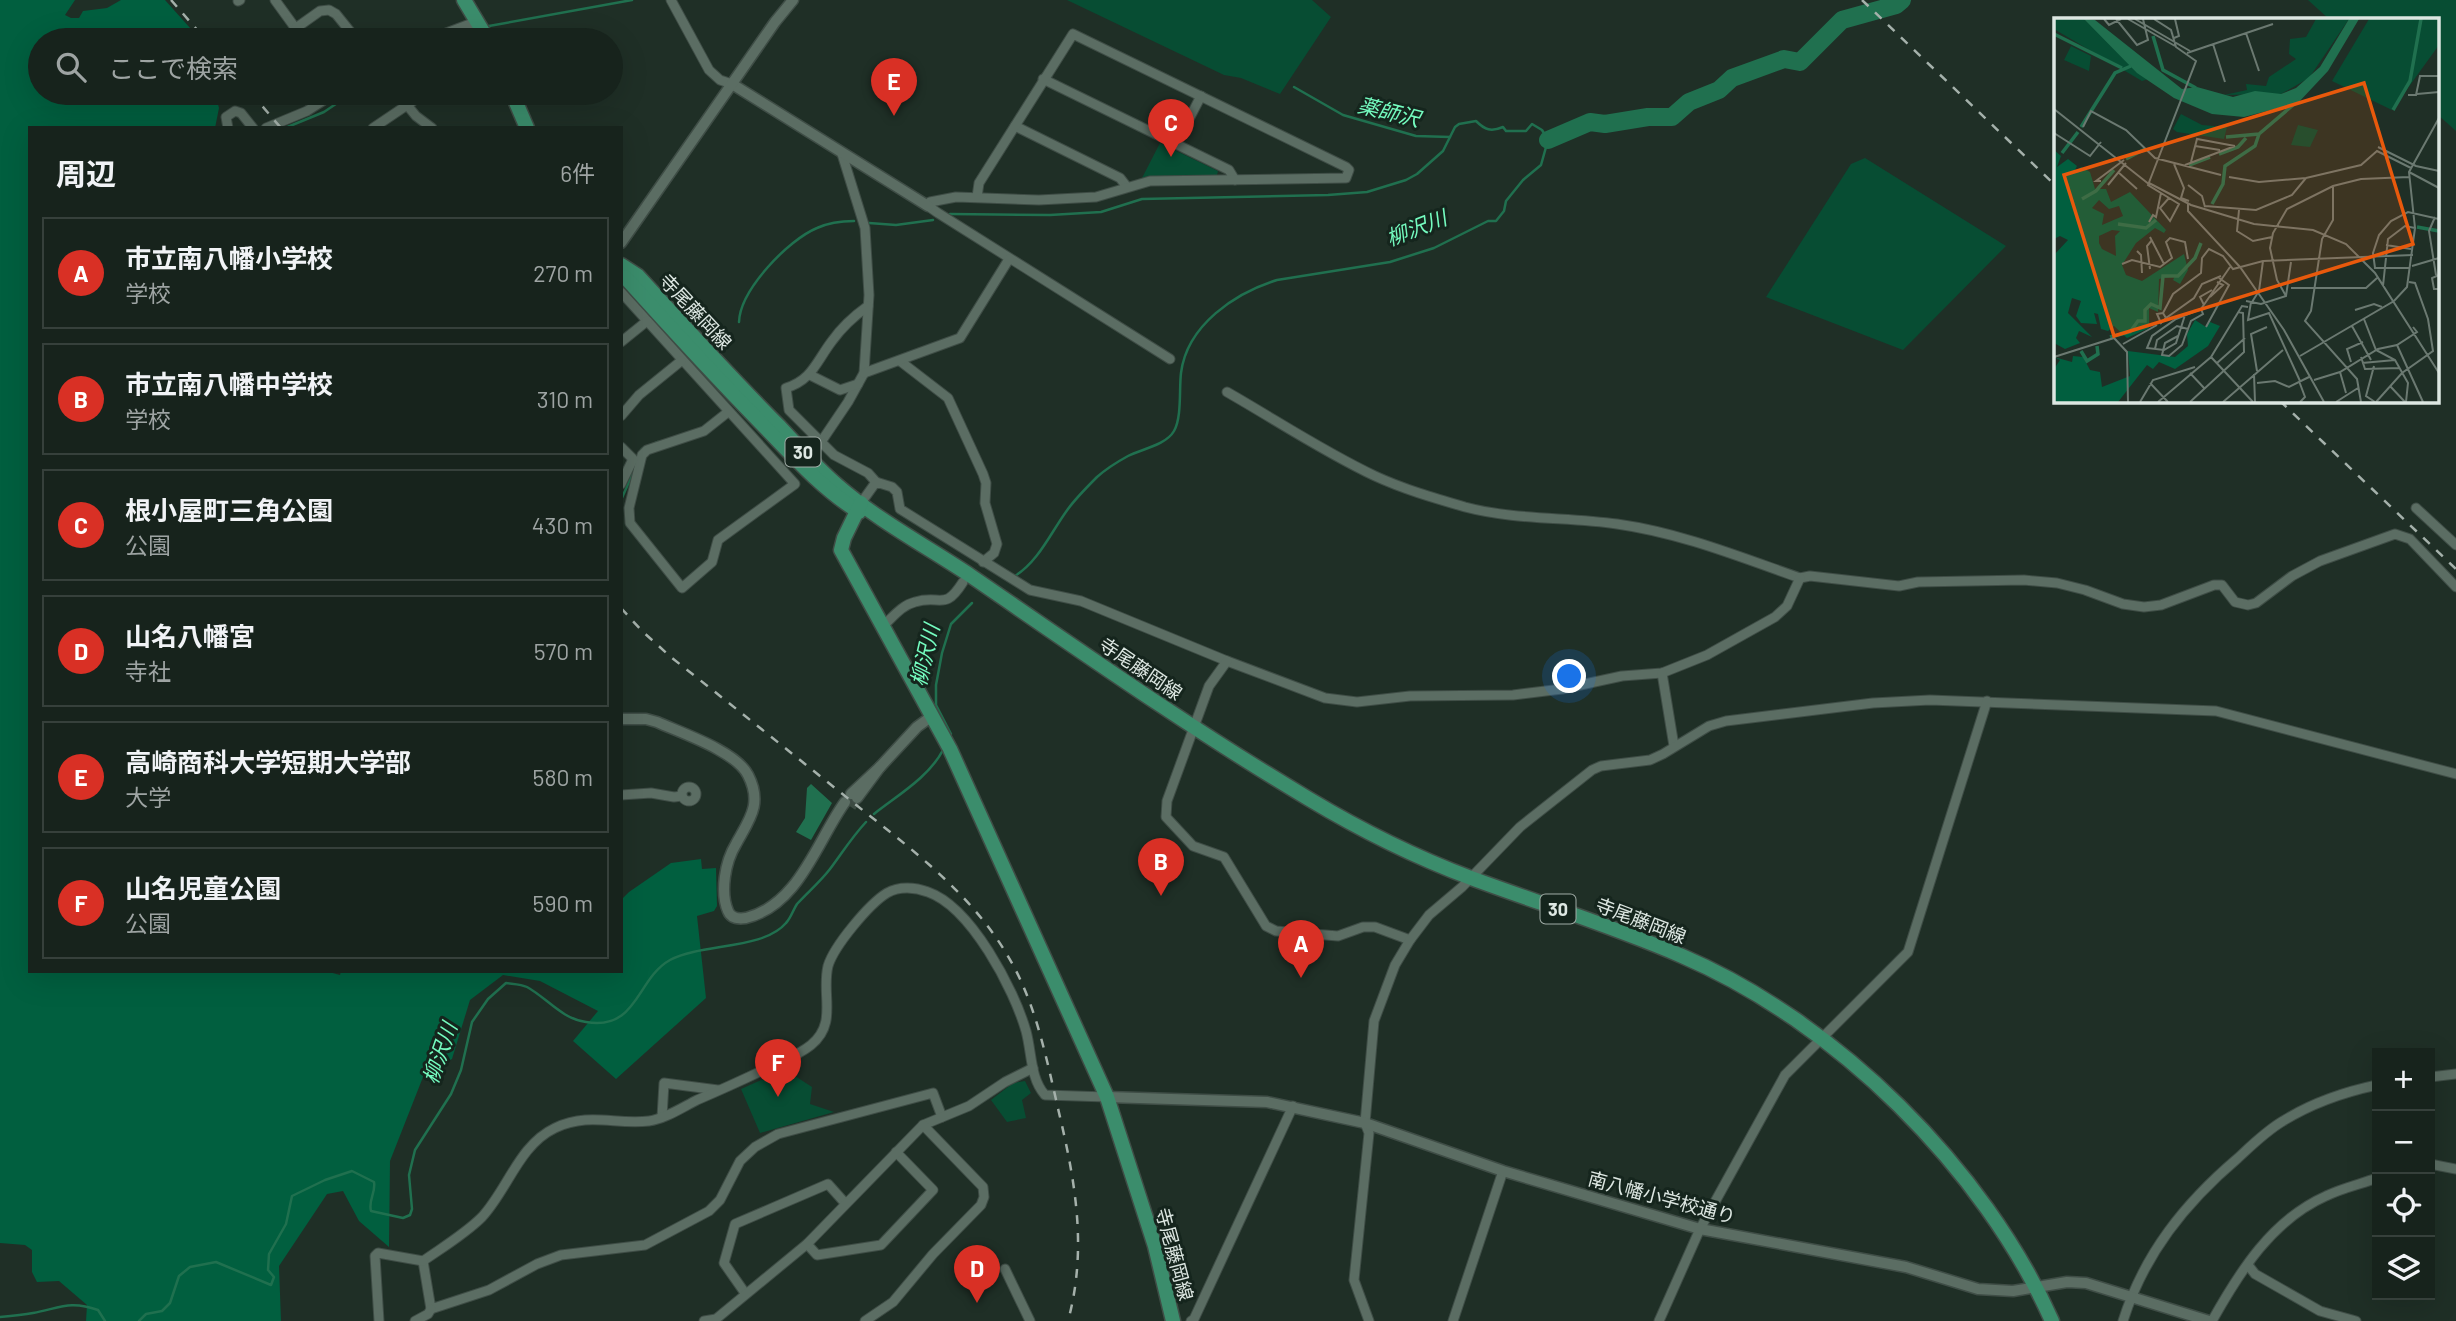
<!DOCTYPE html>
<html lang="ja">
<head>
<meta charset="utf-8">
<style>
  body { margin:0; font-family:Barlow,"Noto Sans JP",sans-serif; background:#202b25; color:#f1f3f6 }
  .controls { position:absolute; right:21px; bottom:21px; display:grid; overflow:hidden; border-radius:0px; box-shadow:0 7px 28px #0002 }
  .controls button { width:63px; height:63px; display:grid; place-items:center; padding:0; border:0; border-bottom:2px solid #36403b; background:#17231c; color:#f1f3f6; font:35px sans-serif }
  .you { position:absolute; left:1570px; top:677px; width:24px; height:24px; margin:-18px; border:5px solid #fff; border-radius:50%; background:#1a73e8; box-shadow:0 0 0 10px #1a73e833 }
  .badge { display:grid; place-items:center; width:46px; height:46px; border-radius:50%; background:#d93025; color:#fff; font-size:23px; font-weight:700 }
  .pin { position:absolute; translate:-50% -58px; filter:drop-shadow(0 2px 4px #0008) }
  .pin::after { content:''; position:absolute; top:37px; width:24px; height:21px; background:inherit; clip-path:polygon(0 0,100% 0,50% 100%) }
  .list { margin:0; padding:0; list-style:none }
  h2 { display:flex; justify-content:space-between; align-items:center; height:91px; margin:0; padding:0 28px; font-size:30px }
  h2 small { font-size:23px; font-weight:400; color:#9ea4a3 }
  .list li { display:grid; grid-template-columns:46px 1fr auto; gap:21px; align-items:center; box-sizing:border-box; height:112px; margin:0 14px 14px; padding:0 14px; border:2px solid #36403b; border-radius:0px }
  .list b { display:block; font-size:26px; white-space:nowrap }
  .list p { margin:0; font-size:23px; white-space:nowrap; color:#9ea4a3 }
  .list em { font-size:23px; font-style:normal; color:#9ea4a3 }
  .icon { flex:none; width:38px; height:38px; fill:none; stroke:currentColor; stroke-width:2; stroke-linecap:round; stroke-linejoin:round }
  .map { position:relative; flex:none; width:2456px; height:1321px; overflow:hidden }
  .search { position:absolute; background:#17231c; box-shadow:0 7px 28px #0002; left:28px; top:28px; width:595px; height:77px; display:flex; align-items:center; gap:18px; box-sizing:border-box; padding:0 24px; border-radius:38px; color:#9ea4a3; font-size:26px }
  .panel { position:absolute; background:#17231c; box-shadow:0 7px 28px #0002; left:28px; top:126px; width:595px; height:847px; border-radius:0px }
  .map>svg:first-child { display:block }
  .green { fill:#074d33 }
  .forest { fill:#015f3f }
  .water { fill:#20704f }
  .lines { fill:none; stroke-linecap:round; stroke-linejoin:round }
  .stream { stroke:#20704f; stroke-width:2.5 }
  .river { stroke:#20704f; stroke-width:18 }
  .tertiary-tunnel { stroke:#3c4b42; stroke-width:10; stroke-dasharray:10 5; stroke-linecap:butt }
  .minor-casing { stroke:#3f4d46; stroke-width:11 }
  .tertiary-casing { stroke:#3f4d46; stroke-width:13 }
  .primary-casing { stroke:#3f4d46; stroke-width:17 }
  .minor { stroke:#5b6d63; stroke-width:9 }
  .tertiary { stroke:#5b6d63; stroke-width:10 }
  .primary { stroke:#3b8d6c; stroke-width:14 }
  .rail { stroke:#a5b1ab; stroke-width:2.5; stroke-dasharray:9 9; stroke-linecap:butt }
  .labels { text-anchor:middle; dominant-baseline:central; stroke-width:6; stroke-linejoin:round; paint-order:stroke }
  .shield { fill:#15251d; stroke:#a1ada7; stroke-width:2 }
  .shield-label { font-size:18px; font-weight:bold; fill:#dde7e2 }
  .street-label { font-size:19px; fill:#dde7e2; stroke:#15251d }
  .water-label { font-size:21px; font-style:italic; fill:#74fbbf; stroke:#15251d }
  .inset-river { fill:none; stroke:#20704f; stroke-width:3.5 }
  .inset-road { fill:none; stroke:#6b7971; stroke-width:2 }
  .view { fill:#e8590c; fill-opacity:0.15; stroke:#e8590c; stroke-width:3.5 }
  .inset-edge { fill:none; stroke:#dde7e2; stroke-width:3.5 }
</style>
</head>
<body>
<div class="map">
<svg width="2456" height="1321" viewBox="0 0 2456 1321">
  <rect width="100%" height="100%" fill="#1f2f26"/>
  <g class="green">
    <path d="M1067,0H1312L1331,17L1280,94L1241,78L1224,75Z"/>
    <path d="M2308,0H2456V131L2437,114V19H2329Z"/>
    <path d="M1160,143L1218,171L1217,175L1142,178Z"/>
    <path d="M1865,158L2006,246L1903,350L1766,297L1851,164Z"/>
    <path d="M792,1066L795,1076L812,1087L810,1104L834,1112L760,1133L741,1089Z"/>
    <path d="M1025,1081L1031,1093L1022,1100L1026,1118L1007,1122L991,1100L1013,1083Z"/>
  </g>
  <path class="forest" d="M0,0H75L65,15L71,18H79L83,11L107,8L121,0H165L199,38V40H40V93H215L219,108L215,128H30V971H325L340,975L341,971H621V900L629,892L671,863L701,859L702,869L716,868L717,906L714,911L697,916L706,998L616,1079L573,1041L598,1011L540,981L503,975L470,1000L452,1059L425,1072L390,1161L389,1247L359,1221L343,1191L327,1194L279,1266L281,1321H86L87,1305L59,1281L37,1282L32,1272V1250L25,1245L0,1243Z"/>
  <path class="water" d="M811,784L832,803L811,840L796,832L805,818L807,788Z"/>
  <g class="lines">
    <g class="stream">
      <path d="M489,26L632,0"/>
      <path d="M451,40L475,30"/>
      <path d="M1294,87L1343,115L1416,136L1450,137"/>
      <path d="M285,128L324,112L352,93"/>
      <path d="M950,214L1050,215L1101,212L1142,199L1328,195L1367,192L1406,180L1417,174L1443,151L1455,127L1459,124L1476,121C1485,130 1491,132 1503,127L1506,131H1526L1532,124L1542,130L1548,140L1541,165L1523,180L1506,201L1504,211L1496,221H1488L1434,248L1390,262L1277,280C1235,293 1187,325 1181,373C1179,389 1182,417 1174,431C1166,445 1142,449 1128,456C1117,462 1106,469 1097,477C1087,487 1076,498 1068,509C1051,532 1039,561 1015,576"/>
      <path d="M869,223L896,225L933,220"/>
      <path d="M739,322C740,290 788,240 817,228C828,223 843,221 854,221"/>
      <path d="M637,457L642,449L658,442"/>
      <path d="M621,500L633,473"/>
      <path d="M949,738L951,734L936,705V685L942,653L951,624L972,603"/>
      <path d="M874,814C898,795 929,777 943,750"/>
      <path d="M0,1317C11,1316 22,1315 33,1313C60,1308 70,1300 98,1310L105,1321"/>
      <path d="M139,1321L146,1314L162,1311L170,1303L179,1276L190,1267L216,1262L271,1285L274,1277L268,1270L269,1254L286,1224L292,1196L325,1180L352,1171L374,1182C376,1193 368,1200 371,1211L403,1218L410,1215L412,1209L409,1175L415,1150L451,1094L461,1070L472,1022L488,999L506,983C513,984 521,984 527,987C547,998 562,1019 586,1022C638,1031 636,979 670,960C702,943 763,950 786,923C791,918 793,910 797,904C808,892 820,882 830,869C842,853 852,837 866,822"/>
    </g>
    <path class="river" d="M1548,140L1590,122L1605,124L1648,117H1672L1689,102L1719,90L1732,78L1784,59L1800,62L1842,20L1896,5L1902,0"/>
    <path class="tertiary-tunnel" d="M851,807L857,798"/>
    <g class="minor-casing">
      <g id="minor">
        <path d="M275,0L304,40"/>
        <path d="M671,0L709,70L720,80L732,84"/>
        <path d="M238,1L240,0"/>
        <path d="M296,28L320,11L329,10L336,14L357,40"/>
        <path d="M428,40L478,21"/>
        <path d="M1043,79L1229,170L1235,180"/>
        <path d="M407,105L416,116L432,128"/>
        <path d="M1015,126L1120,178L1127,187"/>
        <path d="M228,128L226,117L235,111L241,113L253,128"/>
        <path d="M266,128L307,111L335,93"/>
        <path d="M373,128L425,93"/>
        <path d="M1176,144L1201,96"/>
        <path d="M842,154L865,228L869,295L864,373L848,402L821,442L834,455L868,473L876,482"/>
        <path d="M977,197L979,183L1073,34L1346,167L1349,170L1346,178L1150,181L1096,197L1039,200L956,197L930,202L928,206L938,213L1170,359"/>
        <path d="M621,292L795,484L718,540L712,562L682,588L630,523L629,508L642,455L647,450L704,431L728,412"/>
        <path d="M621,342L647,321"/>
        <path d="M900,361L948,398L983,474L986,483L985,503L997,544L994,553L983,562"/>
        <path d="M864,373L960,338L1009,259"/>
        <path d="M810,375L840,390L858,384"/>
        <path d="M1227,392C1276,420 1324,452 1375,476C1403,489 1434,498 1465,507C1514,520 1567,517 1617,524C1681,533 1740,557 1800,578L1810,576L1899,586L1918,582L2024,580L2057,583L2085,590L2123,604L2144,607L2161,605L2214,585H2222L2235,602L2248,605L2256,603L2292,576L2320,561L2395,534L2410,539L2456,587"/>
        <path d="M621,416L639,395L681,361"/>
        <path d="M821,442L789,410L786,388C812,380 816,362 832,341C842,327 854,316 868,306"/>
        <path d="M621,447L633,459L621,484"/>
        <path d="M861,503L876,482L892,487L897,492L900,509L1030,590L1081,601L1227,661L1325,698L1357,702L1410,696L1513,695L1562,689L1622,676L1662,673L1707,655L1775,617L1787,606L1800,578"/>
        <path d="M2416,508L2456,545"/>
        <path d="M883,626C893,617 902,605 915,602C941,594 944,612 963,582"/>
        <path d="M1227,661L1209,686L1167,801L1166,817L1193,846L1224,857L1266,926L1276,931L1338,936L1363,927H1375L1410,940"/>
        <path d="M1662,673L1674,746"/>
        <circle cx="689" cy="794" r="7"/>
        <path d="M621,795L651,793L674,797L682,796"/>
        <path d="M2430,1077L2456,1074"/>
        <path d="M662,1117L664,1083L718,1090"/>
        <path d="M942,1117L933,1093L778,1134L755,1147L740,1161L720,1200L709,1211L645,1245L561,1255L537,1264L489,1290L431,1309L423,1261C443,1247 465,1234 482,1217C508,1189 519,1145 555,1128C589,1112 615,1125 649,1121C665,1119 683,1107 697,1100C723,1089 749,1077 774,1065C787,1059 800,1054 811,1045C838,1023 821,995 828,966C834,946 869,904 887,893C899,886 915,887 928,892C971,907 1014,989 1026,1031C1032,1053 1030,1078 1045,1095L1107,1097"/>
        <path d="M2430,1164L2456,1169"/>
        <path d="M807,1244L817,1255L881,1245L933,1190L896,1152"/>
        <path d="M2248,1265L2255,1274L2320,1311L2356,1321"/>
        <path d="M1005,1269L1030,1321"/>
        <path d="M745,1293L724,1263L735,1224L828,1184L845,1203"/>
        <path d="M379,1321L375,1256L378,1253L423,1261"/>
        <path d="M415,1321L428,1314L431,1309"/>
        <path d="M704,1321L716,1319L807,1244L923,1125L969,1106L1005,1082L1033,1068"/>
        <path d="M865,1321L893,1302L933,1254L981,1205L984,1197L983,1187L923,1125"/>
        <path d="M1191,1321L1194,1319L1293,1106"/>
        <path d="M1369,1321L1354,1280L1369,1133L1365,1123L1374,1021L1395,965L1410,940L1429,915L1462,887L1520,827L1592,770L1601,766L1650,760L1663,754L1709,726L1726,721L1873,703L1930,700L2216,711L2456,774"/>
        <path d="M1453,1321L1503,1171"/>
        <path d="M1659,1321L1700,1229L1785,1075L1908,952L1987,701"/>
        <path d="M2123,1321C2144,1254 2185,1203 2238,1158C2252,1145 2266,1131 2283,1121C2312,1103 2344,1092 2377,1085"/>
        <path d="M2212,1321C2240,1271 2272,1220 2326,1196C2342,1188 2361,1184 2377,1178"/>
      </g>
    </g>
    <g class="tertiary-casing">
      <g id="tertiary">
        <path d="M732,84L928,206"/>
        <path d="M621,243L775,22L793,0"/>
        <path d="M621,719H646L657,722C681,733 736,751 748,775C763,804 749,820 736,844C725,862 720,892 728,911C731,919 739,919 746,918C799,905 817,841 845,802"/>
        <path d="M880,767L917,727L932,716"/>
        <path d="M851,794L880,767L857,798"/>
        <path d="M1107,1097L1267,1102L1365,1123L1503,1171L1700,1229L1906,1267L1978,1289L2013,1291L2067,1282L2086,1283L2209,1321"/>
      </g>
    </g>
    <g class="primary-casing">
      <g id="primary">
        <path d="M464,0L488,40"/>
        <path d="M512,93L527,128"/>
        <path d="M621,265L638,276C685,327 731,378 780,427C799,447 816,467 837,485C877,520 926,546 971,576C1082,652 1193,730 1309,799C1359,829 1415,857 1471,878C1541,904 1613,926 1682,956C1836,1022 1984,1168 2052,1321"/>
        <path d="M625,277C669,326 714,375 760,422C792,455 821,488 859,512"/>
        <path d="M861,503L844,538L841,550L950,749L1107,1097L1155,1246L1173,1321"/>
      </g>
    </g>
    <use href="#minor" class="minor"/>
    <use href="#tertiary" class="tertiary"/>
    <use href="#primary" class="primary"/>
    <g class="rail">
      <path d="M171,0L206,40"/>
      <path d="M1862,0L2055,185"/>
      <path d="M251,93L281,128"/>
      <path d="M2280,401L2456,569"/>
      <path d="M621,608L642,631L672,658C732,705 791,753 850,800C911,849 975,895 1013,965C1038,1011 1048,1066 1060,1117C1076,1185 1087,1251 1068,1321"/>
    </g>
  </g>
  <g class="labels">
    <g class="shield">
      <rect x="785.5" y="437.5" width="35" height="29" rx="5"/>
      <rect x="1540.5" y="894.5" width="35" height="29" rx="5"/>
    </g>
    <g class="shield-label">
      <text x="803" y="452">30</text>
      <text x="1558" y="909">30</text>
    </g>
    <g class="street-label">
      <text transform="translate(696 311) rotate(47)">寺尾藤岡線</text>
      <text transform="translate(1141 668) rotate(34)">寺尾藤岡線</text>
      <text transform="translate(1641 920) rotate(21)">寺尾藤岡線</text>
      <text transform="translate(1662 1197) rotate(15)">南八幡小学校通り</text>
      <text transform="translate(1175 1254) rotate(75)">寺尾藤岡線</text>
    </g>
    <g class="water-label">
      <text transform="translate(1389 111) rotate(14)">薬師沢</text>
      <text transform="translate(1416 227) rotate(-21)">柳沢川</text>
      <text transform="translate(924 655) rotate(-77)">柳沢川</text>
      <text transform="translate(439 1053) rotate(-71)">柳沢川</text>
    </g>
  </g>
  <g transform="translate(2054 18)">
    <rect width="385" height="385" fill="#1f2f26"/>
    <path d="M0,1H30L94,61L88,63L0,11ZM262,1H295L255,60L227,76L170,77L193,72L192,66L212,68L215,59L242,41L235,36L236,21L252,19ZM315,1H385V27L338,92L278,63ZM17,28L37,38L35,53L10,42ZM127,96L148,107L173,109L170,121L123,114L119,111ZM244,107L264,112L256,129L237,127Z" fill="#074d33"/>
    <path d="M0,132L7,138L3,149L14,141L23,148L19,156L27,149L36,154L41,171H52L57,184L76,174L112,212L110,215L101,210L82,225L68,247L72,257L88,263L130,236L134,252L126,266L119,262L121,258L105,261L104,294L95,290V310L73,320L60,308L54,313L47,311L44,296L40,295L43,306L27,305L22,298L27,283L18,280L14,295L38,319L25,313L22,320L26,325L11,331L0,325V237L14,222L6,218L0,221ZM45,182L55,191L65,188L69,198L48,207L50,196L38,190ZM58,212L66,213L61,218L62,238L48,231L45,225V218ZM141,302L152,309L156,304L166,308L154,328L121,351L105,344L99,351L93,347L64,384H0V351L6,342L0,339L18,344L19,338L29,339L36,352L46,354L48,369L76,358L74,333L121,339L134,328L133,316Z" fill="#015f3f" fill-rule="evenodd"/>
    <path d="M30,1L41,2L128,71L143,69L179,79L201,73L227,76L242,70L266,49L295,1H305L274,53L244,85L190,99L158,96L120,80L83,55Z" fill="#20704f"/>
    <path class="inset-river" d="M0,16L68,50M99,18L109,52L142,70M339,92L356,63L367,1M27,109L61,55L77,48M205,116L245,82M8,135L24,114M165,136L184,129L192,120M72,141L91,131M135,147L156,139M28,181L42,173L60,152M158,186L169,166L171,148L201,128L205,116L172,119M64,206L92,210L102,202M363,209L385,213M56,319L76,314L84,303H91V292L97,286L106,290L109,258H124L141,240L147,225M27,333L33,343L44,336L43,328"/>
    <path class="inset-road" d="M50,1L55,7L67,1M62,1L83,27L94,22L89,1M74,1L121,28M81,1L136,33M100,1L117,12L122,29L142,43L94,167L125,186L116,203L106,190L115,180M192,15L205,53M120,20L125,18L121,1M159,26L171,64M133,35L219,6M363,76L385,74M354,77H362L366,58H385M0,91L96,167M29,109L37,93L72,112L101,140L167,157M0,115L36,138L47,124M141,128L166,132M324,129L362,148L385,153M137,144L143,121L181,128M120,146L130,170L127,180L135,183M131,147L181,128M64,154L83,171M355,154L385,170M175,159L205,164L252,160L307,147L323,133L357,150M47,163H42L70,142M95,165L137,187L200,206L259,212L292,226L321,255L385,355M54,167L72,145M134,167L148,178L151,189M279,168V202L268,221L257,293L251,303L303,361L307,384M134,186V193L186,249L230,312L270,384M151,188L202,192L238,177L252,160M185,192L183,213L199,223L218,219M381,199L375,213L382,257M95,204L99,197L102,199L107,175M96,219L110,246M332,227L357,231M83,233L87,237L88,255M68,246L78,242L106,249L118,240L112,224L116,220L131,224L134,241M358,248L385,240M356,250H321L319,235L325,217L337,203L354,194L385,201M96,251L93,228L98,222M385,257L378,260L380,271H385M167,258L148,266L140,280L112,300L109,295L119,276L147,255L148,240L155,231L169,238L179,251L209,243L359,237M329,268L334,221L351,208L361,210M237,270H260M260,270H312L323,260M232,278L223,262L216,230L219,215L233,191L279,168L307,161L355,159M156,279L169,267L163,264M192,283L207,286L232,278L237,244M197,284L194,302L215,295L246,363M198,284L205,273L209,243M150,287L146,279L158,272M301,292L320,286L328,289M109,295L103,296L107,305L112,300M131,297L122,325L110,332L93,330L98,318L122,301L147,291L176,249M310,301L322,332L341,342L354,365L352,384M298,308L317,342M152,309L175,267L165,260M124,318L111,325L108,337L115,338L128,327L137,303L149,296L147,291M69,326L103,307M343,327L369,384M101,331L103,322L123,308L134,311M246,338L340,283L353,269L361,210L355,154L385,100M0,339L60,320L73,334L74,384M157,339L199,384M307,339L311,351L346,350M297,344L293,331L309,324M163,345L191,320M308,345L341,342M320,348L312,378L321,384M203,353L197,316L213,309M286,354L292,375M136,355L151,371M200,356L201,384M260,362L286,354L324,331L343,327L363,314L359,309M245,363L251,379L246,384M96,365L114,384M203,365L221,363L235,369L255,359M336,368L351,384M86,384L99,362L141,349M104,384L157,339L188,288L194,289M136,384L190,334L189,295L184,294M169,384L229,332M282,384L304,370M322,384L348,355L379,333L374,301L361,265L355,264"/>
    <path class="view" d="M310,65L359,226L60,318L10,157Z"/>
    <rect width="385" height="385" class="inset-edge"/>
  </g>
</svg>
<div class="controls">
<button>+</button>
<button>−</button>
<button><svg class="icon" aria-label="locate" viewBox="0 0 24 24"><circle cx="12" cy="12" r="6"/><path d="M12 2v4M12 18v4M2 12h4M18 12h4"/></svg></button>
<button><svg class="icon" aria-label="layers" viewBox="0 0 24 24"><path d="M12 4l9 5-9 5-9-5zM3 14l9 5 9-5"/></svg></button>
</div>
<div class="you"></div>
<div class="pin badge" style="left:1301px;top:978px">A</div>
<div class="pin badge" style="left:1161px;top:896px">B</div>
<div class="pin badge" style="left:1171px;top:157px">C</div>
<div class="pin badge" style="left:977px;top:1303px">D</div>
<div class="pin badge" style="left:894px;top:116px">E</div>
<div class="pin badge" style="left:778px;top:1097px">F</div>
<div class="search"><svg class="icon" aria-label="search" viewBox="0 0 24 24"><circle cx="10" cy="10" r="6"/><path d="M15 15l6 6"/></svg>ここで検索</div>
<section class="panel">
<h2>周辺<small>6件</small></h2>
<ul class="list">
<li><span class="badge">A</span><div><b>市立南八幡小学校</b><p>学校</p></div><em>270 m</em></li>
<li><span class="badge">B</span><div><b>市立南八幡中学校</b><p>学校</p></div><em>310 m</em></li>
<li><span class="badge">C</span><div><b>根小屋町三角公園</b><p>公園</p></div><em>430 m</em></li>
<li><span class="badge">D</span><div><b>山名八幡宮</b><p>寺社</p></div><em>570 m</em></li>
<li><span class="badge">E</span><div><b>高崎商科大学短期大学部</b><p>大学</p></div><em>580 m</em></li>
<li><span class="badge">F</span><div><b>山名児童公園</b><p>公園</p></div><em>590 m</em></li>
</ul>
</section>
</div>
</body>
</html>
